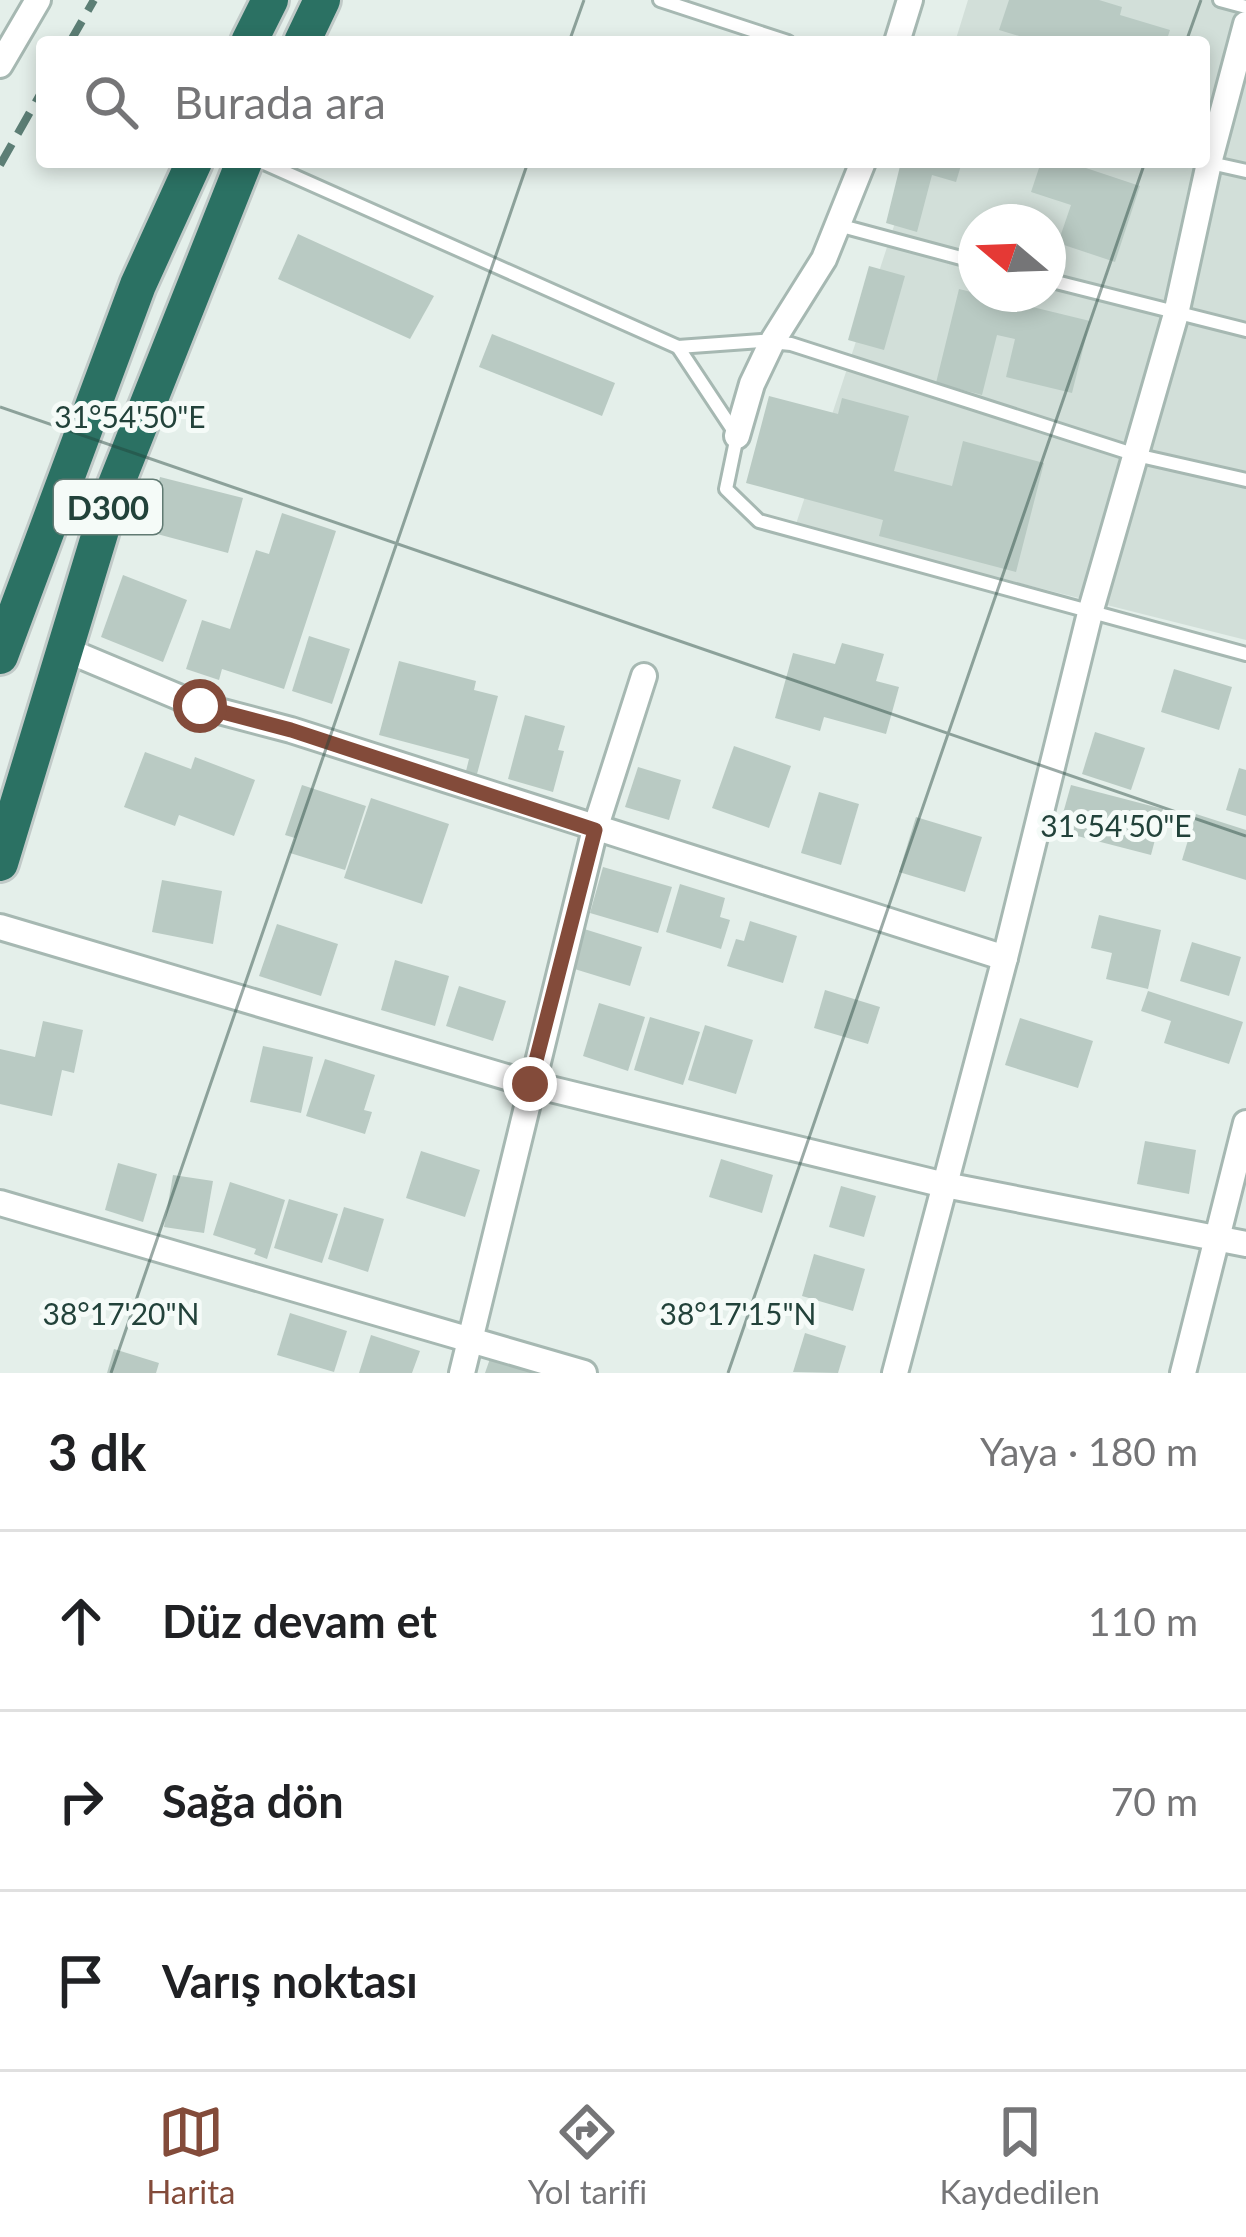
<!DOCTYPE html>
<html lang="tr">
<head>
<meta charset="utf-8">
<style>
  body { margin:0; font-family:Lato,sans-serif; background:#f2f2f2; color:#202124 }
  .compass { position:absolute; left:958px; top:204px; width:108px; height:108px; border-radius:50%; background:#fff; box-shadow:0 6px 18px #0003; rotate:289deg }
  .stop { position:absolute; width:36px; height:36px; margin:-27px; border:9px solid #834b3a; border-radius:50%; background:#fff }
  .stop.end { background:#834b3a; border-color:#fff; box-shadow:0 3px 12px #0008 }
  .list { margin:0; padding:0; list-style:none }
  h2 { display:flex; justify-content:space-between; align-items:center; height:156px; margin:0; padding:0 48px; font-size:51px }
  h2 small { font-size:39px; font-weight:400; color:#757577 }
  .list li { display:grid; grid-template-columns:78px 1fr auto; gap:36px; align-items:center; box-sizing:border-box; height:180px; padding:0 48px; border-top:3px solid #e0e0e0 }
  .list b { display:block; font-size:45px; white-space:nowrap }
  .list em { font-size:39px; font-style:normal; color:#757577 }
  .icon { flex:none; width:66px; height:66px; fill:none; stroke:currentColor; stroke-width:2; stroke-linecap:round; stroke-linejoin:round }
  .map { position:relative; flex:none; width:1246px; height:1373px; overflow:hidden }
  .search { position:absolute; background:#fff; box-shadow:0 6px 18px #0003; left:36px; right:36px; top:36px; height:132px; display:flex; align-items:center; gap:30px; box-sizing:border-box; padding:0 42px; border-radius:12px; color:#757577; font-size:45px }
  .sheet { height:696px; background:#fff }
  nav { display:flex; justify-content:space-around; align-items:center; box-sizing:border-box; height:168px; border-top:3px solid #e0e0e0; background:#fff; font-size:33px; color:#757577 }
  nav a { display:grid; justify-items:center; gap:6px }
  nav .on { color:#834b3a }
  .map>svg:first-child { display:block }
  .built { fill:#d2dfd9; fill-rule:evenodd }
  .building { fill:#b9cac3 }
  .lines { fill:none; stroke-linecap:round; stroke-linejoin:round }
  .lane-casing { stroke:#a6b8b2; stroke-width:18 }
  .street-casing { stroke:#a6b8b2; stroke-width:30 }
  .highway-casing { stroke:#c1cac8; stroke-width:42 }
  .lane { stroke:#fff; stroke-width:12 }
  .street { stroke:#fff; stroke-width:24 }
  .highway { stroke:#2b7163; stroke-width:36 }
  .rail { stroke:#5c7e75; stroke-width:8; stroke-dasharray:24 12; stroke-linecap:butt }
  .route { stroke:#834b3a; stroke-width:15 }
  .ticks { fill:none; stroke:#22423a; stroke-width:3; stroke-opacity:0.45 }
  .labels { text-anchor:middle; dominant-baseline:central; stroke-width:10; stroke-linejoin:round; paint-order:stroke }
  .shield { fill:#f5fbf8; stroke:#617a73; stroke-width:3 }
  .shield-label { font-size:33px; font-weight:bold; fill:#22423a }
  .ticks-label { font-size:30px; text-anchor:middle; fill:#22423a; stroke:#f5fbf8; stroke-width:10; stroke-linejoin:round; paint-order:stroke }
</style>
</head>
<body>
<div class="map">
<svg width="1246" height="1373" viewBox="0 0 1246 1373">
  <rect width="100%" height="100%" fill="#e4efea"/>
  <path class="built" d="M968,0H1246V640L795,527L915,162H1204V42H955ZM976,222H1048V294H976Z"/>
  <g class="building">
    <path d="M1009,0H1099L1122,7L1120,15L1170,30L1166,42H1039L999,30Z"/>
    <path d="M901,162H962L956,182L932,175L917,232L886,223Z"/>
    <path d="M1041,162H1068L1140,186L1115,262L1058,243L1071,205L1031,192Z"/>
    <path d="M298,234L434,296L410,339L278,279Z"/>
    <path d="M869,266L905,276L884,350L848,340Z"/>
    <path d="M959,289L1090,321L1072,393L1006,377L1015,339L997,335L982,395L936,383Z"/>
    <path d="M492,334L615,383L602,416L479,367Z"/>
    <path d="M769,396L838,414L842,398L909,416L894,471L952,486L963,441L1044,463L1016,572L879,536L883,520L746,483Z"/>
    <path d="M160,477L243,498L228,553L146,531Z"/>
    <path d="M282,513L336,531L284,689L222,669L219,680L186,669L202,620L230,629L256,550L269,554Z"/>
    <path d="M123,575L187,600L163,662L101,637Z"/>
    <path d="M309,636L350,649L332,704L292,691Z"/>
    <path d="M842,643L884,654L876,681L899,687L886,734L824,717L820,731L775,718L793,653L835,664Z"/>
    <path d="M399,661L476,681L474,690L498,696L477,774L466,771L469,759L379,735Z"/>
    <path d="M1174,669L1232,687L1219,730L1161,712Z"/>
    <path d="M525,715L565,726L558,750L564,751L553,792L508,779Z"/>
    <path d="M1095,732L1145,748L1131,790L1082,774Z"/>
    <path d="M734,746L791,766L769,828L712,808Z"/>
    <path d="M145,752L191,769L195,757L255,780L234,836L179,815L175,826L124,807Z"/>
    <path d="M638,767L681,780L669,820L625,807Z"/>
    <path d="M1239,768L1246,770V816L1226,810Z"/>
    <path d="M302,785L366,806L345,870L290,853L295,838L285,835Z"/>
    <path d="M1071,785L1163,809L1151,855L1058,831Z"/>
    <path d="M819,792L859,804L841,865L801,853Z"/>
    <path d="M371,798L449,824L422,904L344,878Z"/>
    <path d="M1196,814L1246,830V880L1182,860Z"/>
    <path d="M916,817L982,837L965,892L899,872Z"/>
    <path d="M603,867L672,887L658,933L590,913Z"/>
    <path d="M162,880L222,891L213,944L152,932Z"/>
    <path d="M680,884L725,898L720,917L730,920L721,949L666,932Z"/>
    <path d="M1099,915L1161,930L1148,989L1106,979L1112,953L1091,948Z"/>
    <path d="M750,921L797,936L783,983L727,966L736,939L744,941Z"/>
    <path d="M277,924L338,944L321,996L259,976Z"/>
    <path d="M581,928L642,947L630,986L568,967Z"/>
    <path d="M1192,942L1241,957L1229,996L1180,981Z"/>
    <path d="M395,960L449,976L435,1026L381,1010Z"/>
    <path d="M459,986L506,1001L493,1041L446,1026Z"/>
    <path d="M825,990L880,1007L868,1044L814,1028Z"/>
    <path d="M1148,991L1243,1022L1229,1064L1164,1043L1171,1021L1141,1011Z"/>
    <path d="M599,1003L645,1017L628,1071L583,1056Z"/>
    <path d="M650,1017L700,1032L683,1085L634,1070Z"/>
    <path d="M1020,1018L1093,1041L1078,1088L1005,1065Z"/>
    <path d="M43,1021L83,1030L74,1073L62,1070L52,1116L0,1104V1049L35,1057Z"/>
    <path d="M705,1025L753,1040L736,1094L688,1080Z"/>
    <path d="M263,1046L313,1057L301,1113L250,1102Z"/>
    <path d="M325,1059L375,1075L364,1110L372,1112L365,1134L306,1116Z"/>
    <path d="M1145,1141L1196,1150L1189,1194L1137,1184Z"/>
    <path d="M421,1151L480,1170L465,1217L406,1198Z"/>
    <path d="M721,1159L773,1175L762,1213L709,1197Z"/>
    <path d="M118,1163L157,1174L143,1222L105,1210Z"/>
    <path d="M173,1175L213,1181L204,1233L164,1227Z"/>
    <path d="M230,1182L285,1200L267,1259L254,1254L256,1249L213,1235Z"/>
    <path d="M841,1186L876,1196L864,1237L829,1227Z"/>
    <path d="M289,1199L338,1214L322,1263L274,1248Z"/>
    <path d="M344,1207L384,1219L368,1272L328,1259Z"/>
    <path d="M814,1254L865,1269L853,1311L802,1296Z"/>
    <path d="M290,1313L347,1331L334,1372L277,1355Z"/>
    <path d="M805,1333L846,1346L838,1373L793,1372Z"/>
    <path d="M371,1335L420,1351L412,1373H359Z"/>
    <path d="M114,1349L159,1363L156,1373H107Z"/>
    <path d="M492,1353L545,1373H485Z"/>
  </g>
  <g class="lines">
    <g class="lane-casing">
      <g id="lane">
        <path d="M660,0L788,42"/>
        <path d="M1220,0L1246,7"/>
        <path d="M262,162L678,347L761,341L791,344L1136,455L1246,480"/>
        <path d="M1206,162L1246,171"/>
        <path d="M838,225L976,262"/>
        <path d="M1048,280L1246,330"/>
        <path d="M678,347L737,436L726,489L759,521L1246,654"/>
      </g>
    </g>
    <g class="street-casing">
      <g id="street">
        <path d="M897,42L910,0"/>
        <path d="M0,65L38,0"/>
        <path d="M737,436L752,384L772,342L824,259L863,162"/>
        <path d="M64,649L200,706L291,730L1005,958"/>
        <path d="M0,927L530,1084L945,1185L1246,1244"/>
        <path d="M0,1203L584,1373"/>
        <path d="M462,1373L595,829L644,676"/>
        <path d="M895,1373L1005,958L1090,613L1176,314L1209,163L1246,24"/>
        <path d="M1183,1373L1246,1123"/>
      </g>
    </g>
    <g class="highway-casing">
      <g id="highway">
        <path d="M249,42L270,0"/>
        <path d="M302,42L322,0"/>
        <path d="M0,656L138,285L194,162"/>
        <path d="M0,863L111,497L244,162"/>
      </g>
    </g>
    <use href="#lane" class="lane"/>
    <use href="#street" class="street"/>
    <use href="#highway" class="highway"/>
    <g class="rail">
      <path d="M70,42L94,0"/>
      <path d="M0,165L42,91"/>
    </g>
  </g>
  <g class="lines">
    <path class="route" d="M200,706L291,730L595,830L530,1084"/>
  </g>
  <path class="ticks" d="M569,42L584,0M1186,42L1201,0M0,407L1246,836M111,1373L528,162M728,1373L1145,162"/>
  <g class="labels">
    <rect class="shield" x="54" y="480" width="108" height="54" rx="9"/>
    <g class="shield-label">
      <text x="108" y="507">D300</text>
    </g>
  </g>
  <g class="ticks-label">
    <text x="130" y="428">31°54'50"E</text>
    <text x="1116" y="837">31°54'50"E</text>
    <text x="121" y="1325">38°17'20"N</text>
    <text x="738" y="1325">38°17'15"N</text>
  </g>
</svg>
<svg class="compass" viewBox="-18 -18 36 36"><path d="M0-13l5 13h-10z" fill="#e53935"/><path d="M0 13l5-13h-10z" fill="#757577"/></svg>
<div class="stop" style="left:200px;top:706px"></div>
<div class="stop end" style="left:530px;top:1084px"></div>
<div class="search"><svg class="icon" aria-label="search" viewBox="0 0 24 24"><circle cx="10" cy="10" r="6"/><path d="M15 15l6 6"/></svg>Burada ara</div>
</div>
<section class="sheet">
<h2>3 dk<small>Yaya · 180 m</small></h2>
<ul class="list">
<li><svg class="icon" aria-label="ahead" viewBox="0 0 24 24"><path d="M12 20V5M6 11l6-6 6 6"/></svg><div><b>Düz devam et</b></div><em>110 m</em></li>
<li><svg class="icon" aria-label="right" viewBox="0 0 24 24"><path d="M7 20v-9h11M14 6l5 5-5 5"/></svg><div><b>Sağa dön</b></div><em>70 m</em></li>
<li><svg class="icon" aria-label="arrive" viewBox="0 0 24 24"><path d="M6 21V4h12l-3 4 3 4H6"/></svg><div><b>Varış noktası</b></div></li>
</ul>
</section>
<nav>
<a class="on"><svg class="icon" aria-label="map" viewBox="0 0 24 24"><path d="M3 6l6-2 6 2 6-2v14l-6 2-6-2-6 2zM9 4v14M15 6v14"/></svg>Harita</a>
<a><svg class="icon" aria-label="directions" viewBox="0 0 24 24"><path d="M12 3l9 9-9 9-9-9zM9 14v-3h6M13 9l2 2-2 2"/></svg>Yol tarifi</a>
<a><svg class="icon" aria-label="saved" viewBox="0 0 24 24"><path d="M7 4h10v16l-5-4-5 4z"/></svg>Kaydedilen</a>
</nav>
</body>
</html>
